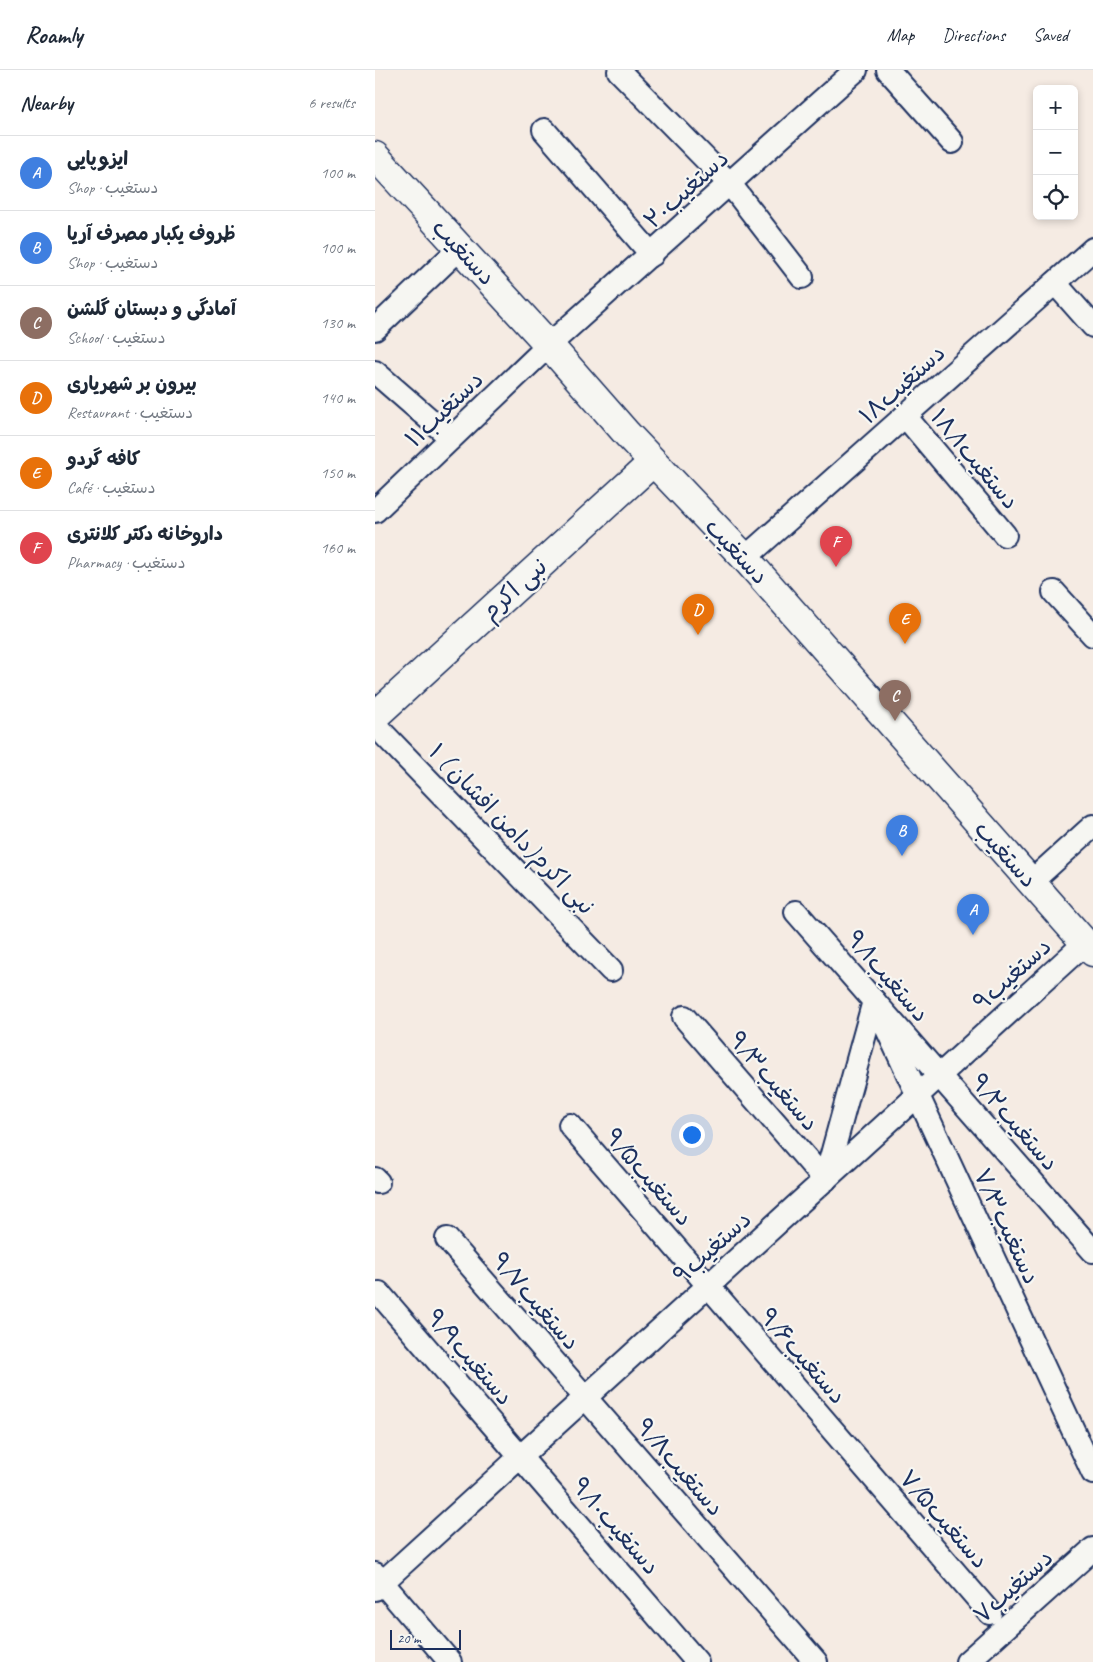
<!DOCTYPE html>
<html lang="en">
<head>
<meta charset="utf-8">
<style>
  body { margin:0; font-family:Caveat,"Playpen Sans Arabic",sans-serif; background:#f2f2f3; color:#1f2937 }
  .controls { position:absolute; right:15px; top:15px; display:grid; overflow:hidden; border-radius:8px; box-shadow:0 2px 8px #0003 }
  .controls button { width:45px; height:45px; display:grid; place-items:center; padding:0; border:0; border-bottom:1px solid #e0e1e3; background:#fff; color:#1f2937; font:25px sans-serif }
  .scale { position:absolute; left:15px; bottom:12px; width:71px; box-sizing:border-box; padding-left:5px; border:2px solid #1b2f5e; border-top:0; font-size:14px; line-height:18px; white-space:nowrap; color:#1b2f5e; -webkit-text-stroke:4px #f6f6f2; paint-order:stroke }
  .you { position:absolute; left:316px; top:1064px; width:18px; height:18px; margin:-12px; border:4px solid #fff; border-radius:50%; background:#1a73e8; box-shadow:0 0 0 8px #1a73e833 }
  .badge { display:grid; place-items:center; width:32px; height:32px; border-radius:50%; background:#db2777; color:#fff; font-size:16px; font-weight:700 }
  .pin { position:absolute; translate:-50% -41px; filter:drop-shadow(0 1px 2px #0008) }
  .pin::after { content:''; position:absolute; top:26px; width:18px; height:15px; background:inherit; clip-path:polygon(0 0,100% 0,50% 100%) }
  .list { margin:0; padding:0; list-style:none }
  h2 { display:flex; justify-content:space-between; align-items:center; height:65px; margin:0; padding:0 20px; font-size:21px }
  h2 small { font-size:16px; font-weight:400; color:#747a83 }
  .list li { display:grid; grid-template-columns:32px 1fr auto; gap:15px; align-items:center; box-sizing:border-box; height:75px; padding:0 20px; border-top:1px solid #e0e1e3 }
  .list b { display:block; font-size:19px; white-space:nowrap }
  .list p { margin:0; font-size:16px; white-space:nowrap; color:#747a83 }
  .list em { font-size:16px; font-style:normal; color:#747a83 }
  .icon { flex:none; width:28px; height:28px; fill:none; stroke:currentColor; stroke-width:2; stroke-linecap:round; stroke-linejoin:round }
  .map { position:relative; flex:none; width:718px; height:1592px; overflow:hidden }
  header { display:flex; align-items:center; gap:30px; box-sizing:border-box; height:70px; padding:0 25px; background:#fff; border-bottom:1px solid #e0e1e3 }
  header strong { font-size:24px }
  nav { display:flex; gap:28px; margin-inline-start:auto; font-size:18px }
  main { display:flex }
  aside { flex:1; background:#fff }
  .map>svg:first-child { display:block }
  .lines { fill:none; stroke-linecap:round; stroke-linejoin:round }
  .minor-casing { stroke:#1b2f5e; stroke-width:26 }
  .tertiary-casing { stroke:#1b2f5e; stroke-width:31 }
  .minor { stroke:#f6f6f2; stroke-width:22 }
  .tertiary { stroke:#f6f6f2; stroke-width:28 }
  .labels { text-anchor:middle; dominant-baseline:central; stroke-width:4.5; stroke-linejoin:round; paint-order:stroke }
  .street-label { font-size:24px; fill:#1b2f5e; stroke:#f6f6f2 }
</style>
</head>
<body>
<header>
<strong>Roamly</strong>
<nav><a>Map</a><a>Directions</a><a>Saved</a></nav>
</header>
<main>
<aside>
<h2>Nearby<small>6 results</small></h2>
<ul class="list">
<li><span class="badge" style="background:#3f7fe0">A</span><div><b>ایزوپایی</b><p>Shop · دستغیب</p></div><em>100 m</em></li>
<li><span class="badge" style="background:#3f7fe0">B</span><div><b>ظروف یکبار مصرف آریا</b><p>Shop · دستغیب</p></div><em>100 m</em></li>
<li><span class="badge" style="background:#8d6e63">C</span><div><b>آمادگی و دبستان گلشن</b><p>School · دستغیب</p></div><em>130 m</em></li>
<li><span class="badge" style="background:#e8710a">D</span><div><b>بیرون بر شهریاری</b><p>Restaurant · دستغیب</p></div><em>140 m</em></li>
<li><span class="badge" style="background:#e8710a">E</span><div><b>کافه گردو</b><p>Café · دستغیب</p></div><em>150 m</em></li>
<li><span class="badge" style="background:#e0444e">F</span><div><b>داروخانه دکتر کلانتری</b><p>Pharmacy · دستغیب</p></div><em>160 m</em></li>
</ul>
</aside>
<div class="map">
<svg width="718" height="1592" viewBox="0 0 718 1592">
  <rect width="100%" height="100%" fill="#f5ebe3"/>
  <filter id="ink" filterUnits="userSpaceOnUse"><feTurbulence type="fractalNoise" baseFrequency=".02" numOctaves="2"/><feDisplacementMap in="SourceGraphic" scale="10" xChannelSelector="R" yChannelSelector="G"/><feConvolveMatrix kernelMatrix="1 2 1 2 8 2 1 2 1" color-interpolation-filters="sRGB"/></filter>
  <g filter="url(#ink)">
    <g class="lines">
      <g class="minor-casing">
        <g id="minor">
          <path d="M513,0L577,72"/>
          <path d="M244,1L355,114L427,207"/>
          <path d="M169,60L277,185"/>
          <path d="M680,213L718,256"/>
          <path d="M0,259L85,178"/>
          <path d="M0,302L76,368"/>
          <path d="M530,346L630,465"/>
          <path d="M0,441L174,275L481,0"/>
          <path d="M370,488L718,179"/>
          <path d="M679,522L718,565"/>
          <path d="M0,655L236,900"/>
          <path d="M656,812L718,756"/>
          <path d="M421,842L718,1181"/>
          <path d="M499,931L718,1403"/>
          <path d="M309,947L450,1110"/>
          <path d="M195,1055L615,1543"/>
          <path d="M0,1109L3,1112"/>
          <path d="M450,1110L499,931"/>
          <path d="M72,1169L441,1592"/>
          <path d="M4,1223L322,1592"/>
          <path d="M0,1504L75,1592"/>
          <path d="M0,1519L710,873"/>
          <path d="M592,1592L718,1479"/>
        </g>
      </g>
      <g class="tertiary-casing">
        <g id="tertiary">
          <path d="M0,86L174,275L252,364L370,488L718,882"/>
          <path d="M0,646L278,392"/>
        </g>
      </g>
      <use href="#minor" class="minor"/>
      <use href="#tertiary" class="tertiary"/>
    </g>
  </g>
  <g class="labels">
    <g class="street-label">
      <text transform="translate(311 119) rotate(-42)">دستغیب۲۰</text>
      <text transform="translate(89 182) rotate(47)">دستغیب</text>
      <text transform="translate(527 314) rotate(-42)">دستغیب۱۸</text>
      <text transform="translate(69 339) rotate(-44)">دستغیب۱۱</text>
      <text transform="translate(600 389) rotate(50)">دستغیب۱۸/۱</text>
      <text transform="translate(362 481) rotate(47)">دستغیب</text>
      <text transform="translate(139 519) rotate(-42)">نبی اکرم</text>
      <text transform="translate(137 759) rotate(46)">۱ نبی اکرم(دامن افشان )</text>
      <text transform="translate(631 784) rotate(48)">دستغیب</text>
      <text transform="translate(637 904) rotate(-42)">دستغیب۹</text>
      <text transform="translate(513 906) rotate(49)">دستغیب۹/۱</text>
      <text transform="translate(399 1011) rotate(49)">دستغیب۹/۳</text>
      <text transform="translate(640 1052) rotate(49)">دستغیب۹/۲</text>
      <text transform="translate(274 1107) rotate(49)">۹/۵دستغیب</text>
      <text transform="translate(632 1156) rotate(65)">دستغیب۷/۳</text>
      <text transform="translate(337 1177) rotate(-42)">دستغیب۹</text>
      <text transform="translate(161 1231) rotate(49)">دستغیب۹/۷</text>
      <text transform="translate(428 1286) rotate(49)">دستغیب۹/۶</text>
      <text transform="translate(95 1287) rotate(49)">دستغیب۹/۹</text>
      <text transform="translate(305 1397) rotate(49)">دستغیب۹/۸</text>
      <text transform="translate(569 1449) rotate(49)">دستغیب۷/۵</text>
      <text transform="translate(241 1456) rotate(49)">دستغیب۹/۱۰</text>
      <text transform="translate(638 1516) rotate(-42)">دستغیب۷</text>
    </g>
  </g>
</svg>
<div class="controls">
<button>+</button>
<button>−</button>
<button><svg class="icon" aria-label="locate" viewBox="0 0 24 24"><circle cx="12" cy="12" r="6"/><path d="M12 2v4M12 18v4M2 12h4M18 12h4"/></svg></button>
</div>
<div class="scale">20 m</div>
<div class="you"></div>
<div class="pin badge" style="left:598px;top:865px;background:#3f7fe0">A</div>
<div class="pin badge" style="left:527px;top:786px;background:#3f7fe0">B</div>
<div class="pin badge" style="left:520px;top:651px;background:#8d6e63">C</div>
<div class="pin badge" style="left:323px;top:565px;background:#e8710a">D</div>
<div class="pin badge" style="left:530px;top:574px;background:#e8710a">E</div>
<div class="pin badge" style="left:461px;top:497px;background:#e0444e">F</div>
</div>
</main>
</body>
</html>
